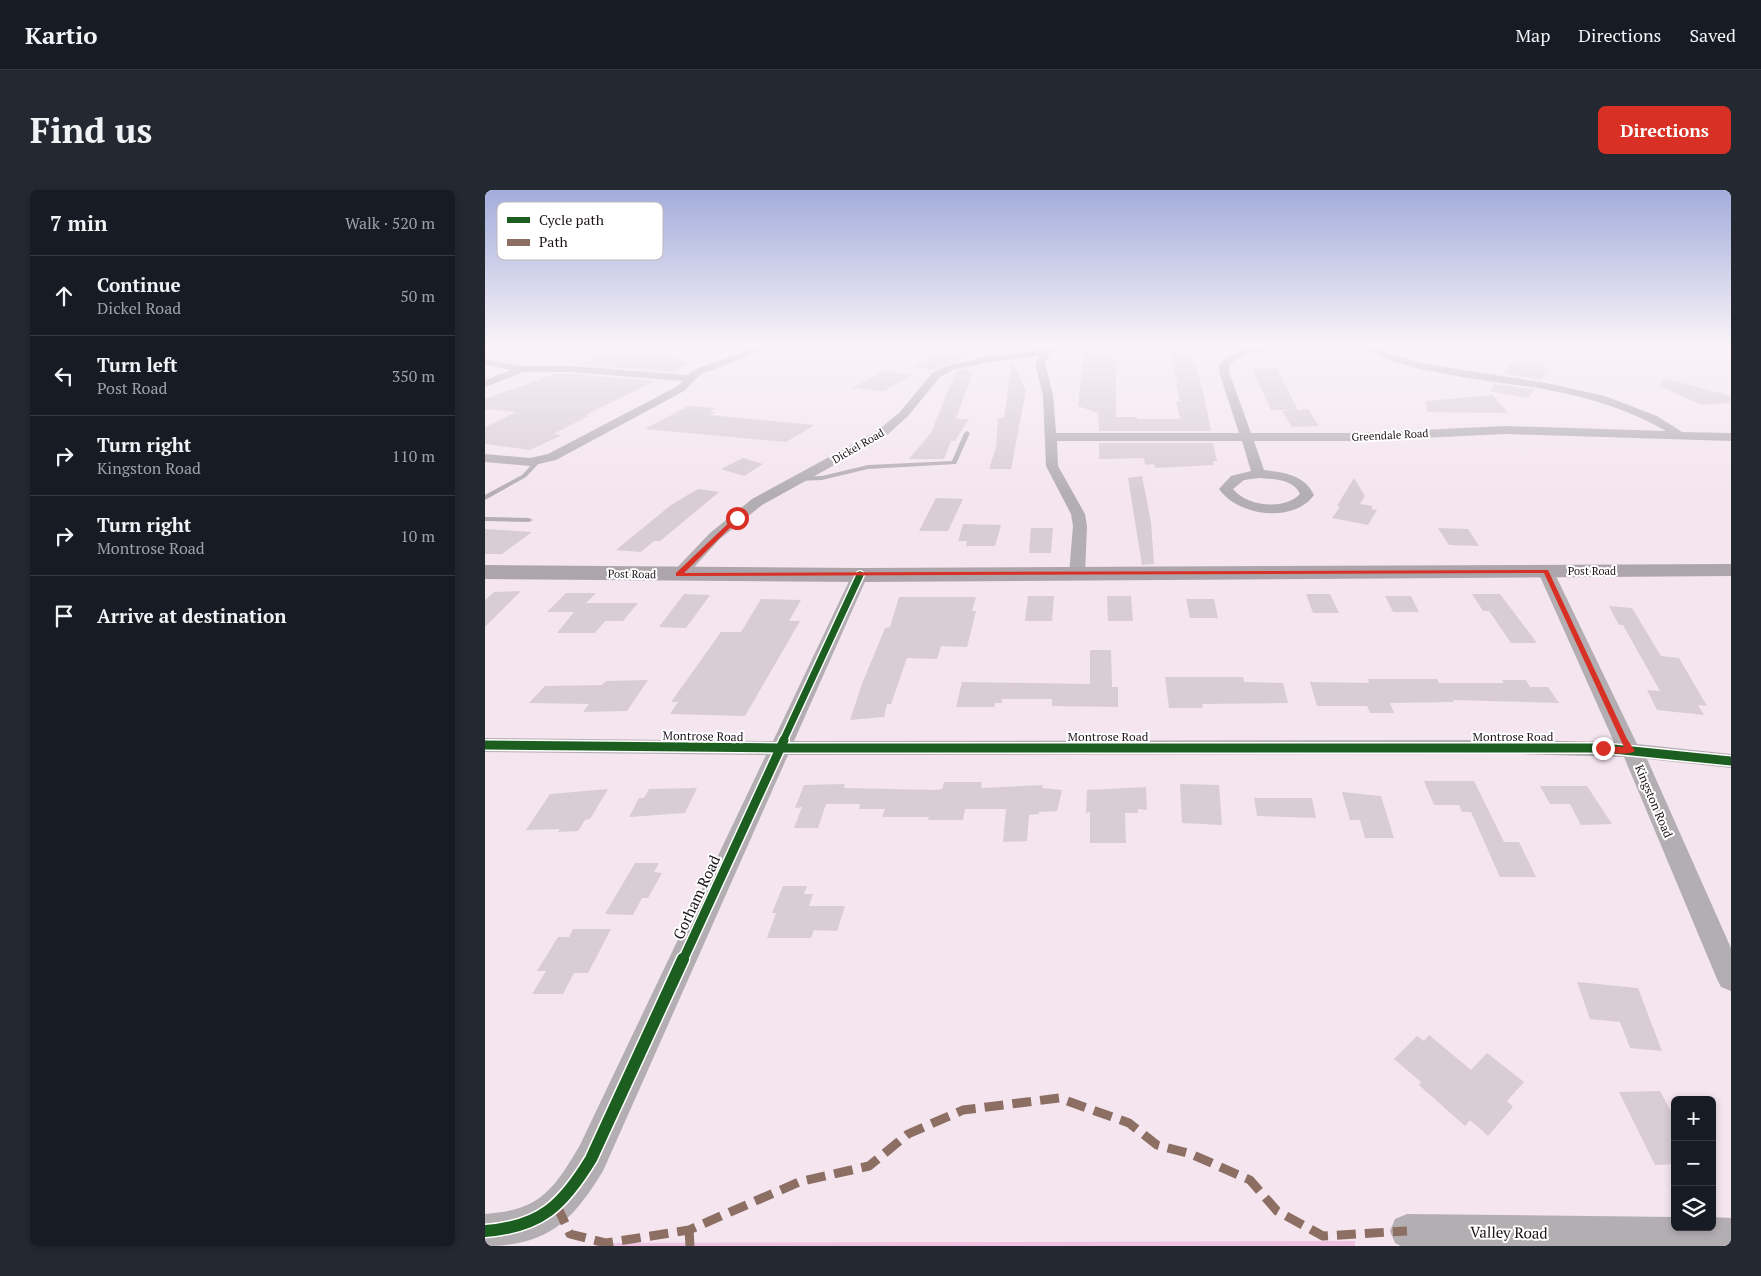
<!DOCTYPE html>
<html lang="en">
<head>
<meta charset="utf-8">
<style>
  body { margin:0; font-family:"PT Serif",serif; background:#242831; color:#f1f3f6 }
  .controls { position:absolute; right:15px; bottom:15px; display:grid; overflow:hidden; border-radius:8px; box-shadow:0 2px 8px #0003 }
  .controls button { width:45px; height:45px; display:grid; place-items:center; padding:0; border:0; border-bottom:1px solid #363941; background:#171b24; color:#f1f3f6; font:25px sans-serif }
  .stop { position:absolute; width:15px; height:15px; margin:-11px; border:4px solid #d93025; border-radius:50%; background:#fff }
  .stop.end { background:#d93025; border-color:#fff; box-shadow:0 1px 5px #0008 }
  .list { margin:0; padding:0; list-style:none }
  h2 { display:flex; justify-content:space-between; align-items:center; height:65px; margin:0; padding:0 20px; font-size:21px }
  h2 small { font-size:16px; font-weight:400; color:#9ea1a6 }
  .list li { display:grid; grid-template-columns:32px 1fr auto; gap:15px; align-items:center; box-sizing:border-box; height:80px; padding:0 20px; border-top:1px solid #363941 }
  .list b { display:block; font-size:19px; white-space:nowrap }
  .list p { margin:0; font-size:16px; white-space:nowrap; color:#9ea1a6 }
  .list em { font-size:16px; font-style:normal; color:#9ea1a6 }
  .icon { flex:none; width:28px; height:28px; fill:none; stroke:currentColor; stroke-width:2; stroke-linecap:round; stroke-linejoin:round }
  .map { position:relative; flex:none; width:1246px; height:1056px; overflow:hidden; border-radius:8px }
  header { display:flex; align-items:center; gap:30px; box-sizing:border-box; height:70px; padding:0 25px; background:#171b24; border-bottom:1px solid #363941 }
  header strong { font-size:24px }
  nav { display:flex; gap:28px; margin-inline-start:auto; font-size:18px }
  .intro { display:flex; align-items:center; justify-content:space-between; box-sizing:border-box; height:120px; padding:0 30px }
  h1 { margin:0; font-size:35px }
  .button { padding:12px 22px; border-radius:8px; background:#d93025; color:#fff; font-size:18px; font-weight:700 }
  main { display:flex; gap:30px; padding:0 30px }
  aside { flex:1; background:#171b24; border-radius:8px; box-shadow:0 2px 8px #0003 }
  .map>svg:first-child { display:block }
  .green { fill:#efc2e1 }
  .building { fill:#d9cdd5 }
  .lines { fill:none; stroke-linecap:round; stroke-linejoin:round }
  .lane { fill:#b3aeb1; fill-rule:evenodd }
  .street { fill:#b3aeb1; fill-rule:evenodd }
  .primary { fill:#ada5aa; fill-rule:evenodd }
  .quiet { stroke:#8d6e63; stroke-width:9; stroke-dasharray:19 9; stroke-linecap:butt }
  .cycleway-far2-casing { stroke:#fff; stroke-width:10 }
  .cycleway-far1-casing { stroke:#fff; stroke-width:12 }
  .cycleway-casing { stroke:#fff; stroke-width:15 }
  .cycleway-far2 { stroke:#1b5e20; stroke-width:7 }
  .cycleway-far1 { stroke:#1b5e20; stroke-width:9 }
  .cycleway { stroke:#1b5e20; stroke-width:12 }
  .route { fill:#d93025 }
  .labels { text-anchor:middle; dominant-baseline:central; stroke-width:4; stroke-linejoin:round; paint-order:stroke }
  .far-street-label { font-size:11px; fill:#1c1319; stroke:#fff }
  .street-label { font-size:12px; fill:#1c1319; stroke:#fff }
  .near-street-label { font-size:15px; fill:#1c1319; stroke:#fff }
  .key { fill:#fff; stroke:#bbb8ba; stroke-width:1 }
  .key-label { font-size:14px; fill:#1c1319 }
</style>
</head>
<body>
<header>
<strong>Kartio</strong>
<nav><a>Map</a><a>Directions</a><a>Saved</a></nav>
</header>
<div class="intro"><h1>Find us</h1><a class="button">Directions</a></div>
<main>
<aside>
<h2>7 min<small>Walk · 520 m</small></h2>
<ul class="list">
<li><svg class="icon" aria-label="ahead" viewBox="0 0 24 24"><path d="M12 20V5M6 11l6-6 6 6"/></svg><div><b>Continue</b><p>Dickel Road</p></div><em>50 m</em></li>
<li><svg class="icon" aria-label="left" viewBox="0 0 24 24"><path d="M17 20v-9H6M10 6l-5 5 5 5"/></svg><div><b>Turn left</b><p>Post Road</p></div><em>350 m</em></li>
<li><svg class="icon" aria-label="right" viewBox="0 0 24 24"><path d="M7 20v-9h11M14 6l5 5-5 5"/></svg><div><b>Turn right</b><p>Kingston Road</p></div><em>110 m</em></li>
<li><svg class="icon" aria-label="right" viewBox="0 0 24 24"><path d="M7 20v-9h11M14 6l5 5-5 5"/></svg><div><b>Turn right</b><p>Montrose Road</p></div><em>10 m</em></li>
<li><svg class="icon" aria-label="arrive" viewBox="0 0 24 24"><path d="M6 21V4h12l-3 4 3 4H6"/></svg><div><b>Arrive at destination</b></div></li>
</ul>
</aside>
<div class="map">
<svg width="1246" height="1056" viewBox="0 0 1246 1056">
  <rect width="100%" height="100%" fill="#f4e5ef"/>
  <path class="green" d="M870,1051V1056H109L111,1053Z"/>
  <g class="building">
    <path d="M132,158L208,172L189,182L92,175Z"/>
    <path d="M599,160H628V170H631V227H652V229H695L691,211H695L691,193H693L684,162H707L720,210L726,241H614L613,223L593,216Z"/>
    <path d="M459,161L485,163L475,171L448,180L427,176Z"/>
    <path d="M1030,170L1059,175L1057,178L1064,179L1056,190L1018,184Z"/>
    <path d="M527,172L541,200L526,279H504L511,257L513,228H519Z"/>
    <path d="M767,178H792L813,220H786Z"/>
    <path d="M479,179L488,181L471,229H484L470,251H466L459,269H424L446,243L471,181Z"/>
    <path d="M399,181L427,185L399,201L367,198Z"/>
    <path d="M70,184H86L171,191L100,225L104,226L68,244L77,245L45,260L0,254V237L31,222L0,219V209Z"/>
    <path d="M1178,188L1246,206V213L1216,215L1175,196Z"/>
    <path d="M1010,194L1040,198L1050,199L1043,208L1004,201Z"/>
    <path d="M1008,205L1023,223L942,222L941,211Z"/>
    <path d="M203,216L231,218L225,222H231L225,225L330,235L301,252L160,239Z"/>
    <path d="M823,219L834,236L807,237L797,221Z"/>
    <path d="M614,253H728L732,271H728L729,275L670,278L669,274L660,275L659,268L614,269Z"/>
    <path d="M258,268L278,274L259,286L236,279Z"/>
    <path d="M657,286L666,332L669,374L657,375L643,288Z"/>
    <path d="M869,288L880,306L875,314L888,316L886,319L892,320L883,335L847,328L855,317L852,316Z"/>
    <path d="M213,299L234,302L175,351H169L156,362L131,360L186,315Z"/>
    <path d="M451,308L478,309L463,341H434Z"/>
    <path d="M478,334L516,335L510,356H481L482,351H473Z"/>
    <path d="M546,338H568L566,363H544Z"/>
    <path d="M953,338L983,339L994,356L964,355Z"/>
    <path d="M0,339L47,342L17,364H0Z"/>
    <path d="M36,401L0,437V410L9,402Z"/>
    <path d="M81,403H111L101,413H153L138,431H120L110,443H72L89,422H62Z"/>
    <path d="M199,404L225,405L201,438L174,437Z"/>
    <path d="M821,404H845L854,423H828Z"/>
    <path d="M987,404H1015L1052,453H1026L1004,421H998Z"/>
    <path d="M543,406H569L567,431H540Z"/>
    <path d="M622,406H646L648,431H623Z"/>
    <path d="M900,406H926L934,422H908Z"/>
    <path d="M414,407H491L487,421H491L482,457L456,456L452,469L422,468L406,514H402L399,527L365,530L377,494L400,438L405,437Z"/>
    <path d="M276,409L316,410L304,431H315L260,526L185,524L193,512H186L236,442H256Z"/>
    <path d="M701,409H729L733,428H705Z"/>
    <path d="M1124,416L1147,418L1176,466L1194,468L1222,516L1213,515L1219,525L1172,520L1162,500L1175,501L1138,435H1134Z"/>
    <path d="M605,460H626L627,497H633V517L567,516V509H517V513H510L509,517H471L477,492L605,494Z"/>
    <path d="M680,487H758L759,492L798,493L803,513L717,514L718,518H684Z"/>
    <path d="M883,489H952L954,493H1019L1017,490H1041L1045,497H1063L1074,513L968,510L969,512L905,513L909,523H885L882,516H832L825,492L884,493Z"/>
    <path d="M163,490L142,521L98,522L104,514L44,513L60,496L117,495L121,491Z"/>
    <path d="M939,591H989L1019,652H1034L1051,687H1015L986,622H977L974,615H949Z"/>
    <path d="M459,592H497L496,598L558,595L557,598L577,600L572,621L554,622V624L544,625L542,651L518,652L521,619H480L478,630H443L444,627H397L400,619H374L375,614H341L333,638H309L317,617L310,618L319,595L360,594L359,598L451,600L457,599Z"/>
    <path d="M695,594L734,595L737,635L697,633Z"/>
    <path d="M1055,596H1102L1127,634L1096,635L1085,614H1065Z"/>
    <path d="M661,597L662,620L653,619V623H640L641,653H605V622L601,623L602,600Z"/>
    <path d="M212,598L200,623L144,627L154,608H159L164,599Z"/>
    <path d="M123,599L105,629L100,630L93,641L73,642L75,639L41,640L65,604Z"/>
    <path d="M857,602L896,606L909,648H880L875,630H865Z"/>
    <path d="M769,608H827L831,628L772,626Z"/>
    <path d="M150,673H174L169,682L177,683L163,708H157L148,725L120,724Z"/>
    <path d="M298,696H322L319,704H328L324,716H360L352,741L329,740L326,748H282L291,723H287Z"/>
    <path d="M88,739H126L103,783H89L78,804H47L61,781H52L73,747H84Z"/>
    <path d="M1092,792L1153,798L1177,861L1145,858L1135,832L1105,829Z"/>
    <path d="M944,845L986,880L1002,863L1039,892L1022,911L1028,917L1003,946L985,930L980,936L934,895L936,892L909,869L932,846L939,851Z"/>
    <path d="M1175,901L1190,929V974L1170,975L1134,902Z"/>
  </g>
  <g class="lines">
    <g class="lane">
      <path d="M482,241L485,243L471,274L383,279L337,290L312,291L309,289L312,287L337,286L383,275L467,271L479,243Z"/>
      <path d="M52,269L57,270L41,287L0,310V305L37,285Z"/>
      <path d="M0,327L44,328L48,330L44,332L0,331Z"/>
    </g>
    <g class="street">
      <path d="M276,156H290L216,184L199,201L71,270L45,276L0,272V264L45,268L63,264L191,197L198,191L86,182H38L0,197V190L26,180L0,175V169L37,176H86L203,185L208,180Z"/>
      <path d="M561,156H570L560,173L568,205L571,243H754L734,182V175C755,149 798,156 827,156L823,159C798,160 763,156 744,176V182L766,243H874L1020,236L1181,241C1143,219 1102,207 1059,199C1018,192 906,182 879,156H891L909,165L941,174L1061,193L1120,206L1172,226L1197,242L1246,243V251L1020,244L874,251H769L779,280C799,282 820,285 829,305C808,334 753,326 734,299L746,286L766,281L757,251H572L573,276L600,324L602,336L600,384L592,389L584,384L588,336L586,324L561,276L558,205L550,173L555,166L499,173L468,180L455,187L423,226L400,247L277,315L235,349L199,388H187L185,385L225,343L267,309L392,241L415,222L447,183L462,176L499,167L559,160ZM774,288C788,289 809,289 815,304C799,321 761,316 748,299L759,290Z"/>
      <path d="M1061,377L1069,382L1152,554L1246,564V578L1162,569L1246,758V801L1236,797L1232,789L1139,567L1032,564L303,565L118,981C87,1032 62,1056 0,1056V1024C54,1020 67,1002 94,957L281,565L0,562V548L288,551L367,385L375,380L383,385L309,551L1032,550L1129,552L1053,382Z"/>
      <path d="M922,1024L1190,1027V1037H1227V1027L1246,1028V1056H916L910,1053L905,1041L910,1029Z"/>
    </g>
    <path class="primary" d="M1246,374V386L375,392L0,389V375L375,378Z"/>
    <g class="quiet">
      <path d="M72,1016L85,1044L121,1053L204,1040L314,992L384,976L423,944L478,920L574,908L644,933L672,955L706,964L765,990L792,1021L838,1046L922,1041"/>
      <path d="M204,1040L205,1056"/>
    </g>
    <g class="cycleway-far2-casing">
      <path id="cycleway-far2" d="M298,551L375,385"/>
    </g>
    <g class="cycleway-far1-casing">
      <g id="cycleway-far1">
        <path d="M0,555L295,558H1118L1246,571"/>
        <path d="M198,770L299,550"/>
      </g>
    </g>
    <g class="cycleway-casing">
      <path id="cycleway" d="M0,1041C56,1037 78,1015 106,969L198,769"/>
    </g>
    <use href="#cycleway-far2" class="cycleway-far2"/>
    <use href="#cycleway-far1" class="cycleway-far1"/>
    <use href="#cycleway" class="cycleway"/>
  </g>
  <linearGradient id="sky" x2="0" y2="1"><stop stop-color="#a3addc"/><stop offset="0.51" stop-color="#faf3f8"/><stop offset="1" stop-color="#faf3f8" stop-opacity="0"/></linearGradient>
  <rect width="1246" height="304" fill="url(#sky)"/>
  <path class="route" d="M250,327L255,328L199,383L1063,380L1142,549L1150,561C1143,566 1120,563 1114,558L1118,556L1139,557L1059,383L191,386V383Z"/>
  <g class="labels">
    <g class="far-street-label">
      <text transform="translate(905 245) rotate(-3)">Greendale Road</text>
      <text transform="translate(373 256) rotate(-30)">Dickel Road</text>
      <text x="1107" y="381">Post Road</text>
      <text transform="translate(147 384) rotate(1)">Post Road</text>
    </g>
    <g class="street-label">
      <text transform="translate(218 546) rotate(1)">Montrose Road</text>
      <text x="623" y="546">Montrose Road</text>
      <text x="1028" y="546">Montrose Road</text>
      <text transform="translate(1169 611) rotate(67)">Kingston Road</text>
    </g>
    <g class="near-street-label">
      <text transform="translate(211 707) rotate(-65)">Gorham Road</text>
      <text transform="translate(1024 1042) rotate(1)">Valley Road</text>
    </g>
  </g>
  <rect x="12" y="12" width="166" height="58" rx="8" class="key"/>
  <rect x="22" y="27" width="23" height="6" fill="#1b5e20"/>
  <rect x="22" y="49" width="23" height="7" fill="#8d6e63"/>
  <g class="key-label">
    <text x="54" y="35">Cycle path</text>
    <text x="54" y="57">Path</text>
  </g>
</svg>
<div class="controls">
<button>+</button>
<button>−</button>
<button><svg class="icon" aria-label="layers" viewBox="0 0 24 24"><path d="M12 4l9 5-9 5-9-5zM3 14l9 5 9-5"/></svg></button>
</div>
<div class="stop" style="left:252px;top:328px"></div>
<div class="stop end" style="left:1118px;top:558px"></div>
</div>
</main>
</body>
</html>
